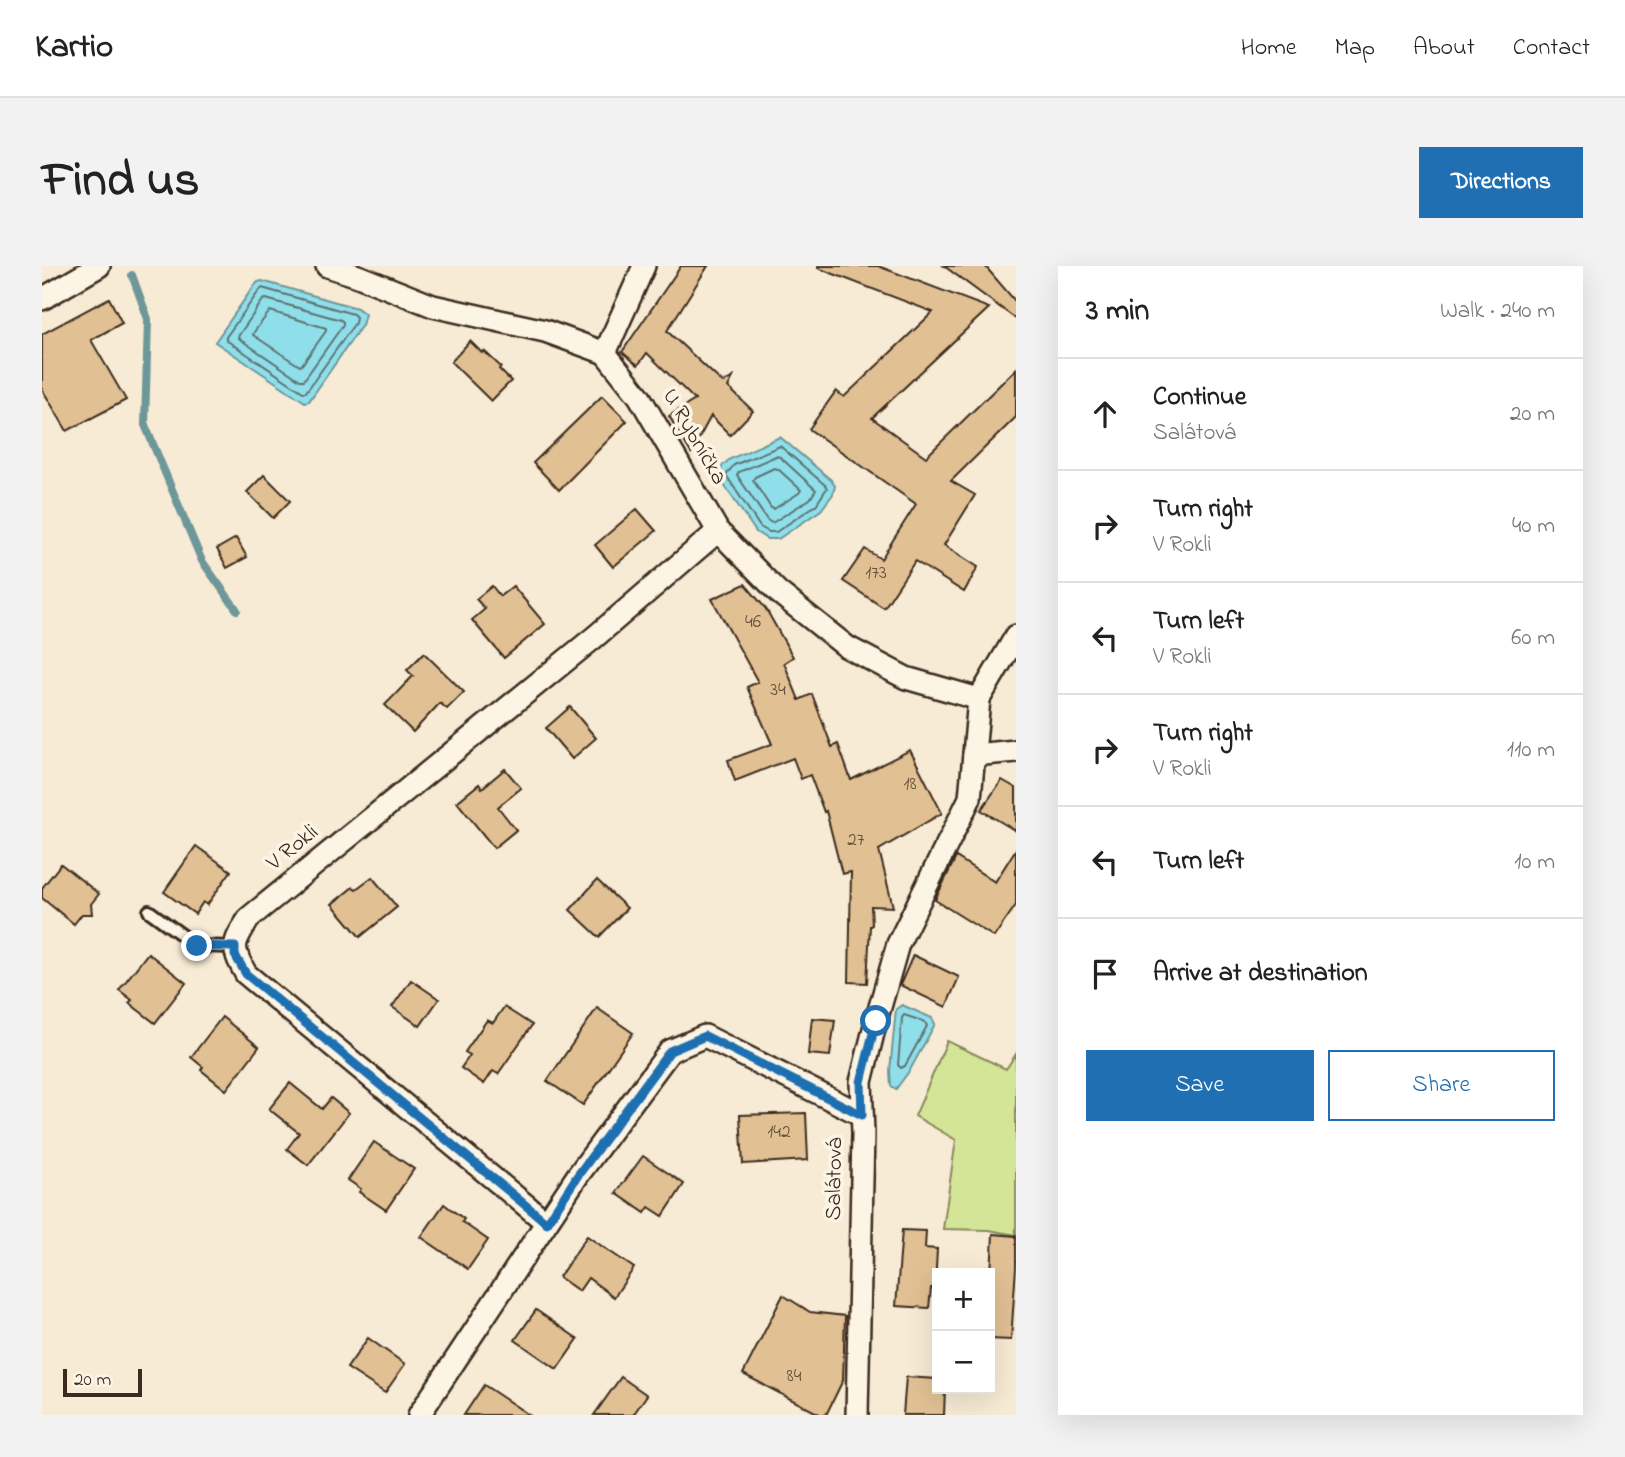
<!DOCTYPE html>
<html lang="en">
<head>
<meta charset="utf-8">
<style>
  body { margin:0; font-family:"Indie Flower",sans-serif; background:#f2f2f2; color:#222 }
  .controls { position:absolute; right:21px; bottom:21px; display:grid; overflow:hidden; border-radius:0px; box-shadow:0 7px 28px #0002 }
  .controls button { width:63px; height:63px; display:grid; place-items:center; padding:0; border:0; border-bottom:2px solid #e0e0e0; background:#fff; color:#222; font:35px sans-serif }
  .scale { position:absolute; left:21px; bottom:18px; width:79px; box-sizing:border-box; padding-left:7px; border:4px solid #3b2a1e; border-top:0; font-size:19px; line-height:24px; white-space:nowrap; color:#3b2a1e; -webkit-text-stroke:5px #fcf5e5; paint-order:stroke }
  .stop { position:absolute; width:21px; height:21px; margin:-16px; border:5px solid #1f6fb2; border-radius:50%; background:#fff }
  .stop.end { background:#1f6fb2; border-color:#fff; box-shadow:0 2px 7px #0008 }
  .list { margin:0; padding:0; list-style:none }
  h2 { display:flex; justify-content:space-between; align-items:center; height:91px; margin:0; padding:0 28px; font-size:30px }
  h2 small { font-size:23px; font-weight:400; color:#767676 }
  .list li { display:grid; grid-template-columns:46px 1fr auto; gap:21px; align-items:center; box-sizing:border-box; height:112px; padding:0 28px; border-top:2px solid #e0e0e0 }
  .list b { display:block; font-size:26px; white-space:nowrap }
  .list p { margin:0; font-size:23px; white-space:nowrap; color:#767676 }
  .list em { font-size:23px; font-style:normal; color:#767676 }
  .actions { display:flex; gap:14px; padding:21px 28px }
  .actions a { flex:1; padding:16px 0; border:2px solid #1f6fb2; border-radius:0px; text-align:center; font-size:24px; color:#1f6fb2 }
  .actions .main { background:#1f6fb2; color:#fff }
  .icon { flex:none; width:38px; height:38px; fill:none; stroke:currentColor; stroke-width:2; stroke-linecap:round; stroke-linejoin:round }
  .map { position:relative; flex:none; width:974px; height:1149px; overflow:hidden; border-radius:0px }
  header { display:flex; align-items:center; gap:42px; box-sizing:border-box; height:98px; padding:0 35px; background:#fff; border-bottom:2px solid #e0e0e0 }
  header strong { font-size:33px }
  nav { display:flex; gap:38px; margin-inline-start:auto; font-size:24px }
  .intro { display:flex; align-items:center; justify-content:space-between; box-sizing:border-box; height:168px; padding:0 42px }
  h1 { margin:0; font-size:49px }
  .button { padding:18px 32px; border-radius:0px; background:#1f6fb2; color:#fff; font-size:24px; font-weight:700 }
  main { display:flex; gap:42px; padding:0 42px }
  aside { flex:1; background:#fff; border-radius:0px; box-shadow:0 7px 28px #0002 }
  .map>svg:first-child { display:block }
  .green { fill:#d5e598; stroke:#88885b; stroke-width:2 }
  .water { fill:#8fdfeb; stroke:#6d9799; stroke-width:2 }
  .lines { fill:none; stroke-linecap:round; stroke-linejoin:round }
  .shore { stroke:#5d7270; stroke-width:2 }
  .stream { stroke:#6d9799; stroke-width:8 }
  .building { fill:#e1c194; stroke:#3b2a1e; stroke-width:2 }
  .service-casing { stroke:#3b2a1e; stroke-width:16 }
  .minor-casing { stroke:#3b2a1e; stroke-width:26 }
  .service { stroke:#fcf5e5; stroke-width:10 }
  .minor { stroke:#fcf5e5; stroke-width:21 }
  .route { stroke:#1f6fb2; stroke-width:9 }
  .labels { text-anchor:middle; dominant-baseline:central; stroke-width:7; stroke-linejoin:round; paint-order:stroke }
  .number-label { font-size:19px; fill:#64503c }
  .street-label { font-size:23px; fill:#3b2a1e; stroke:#fcf5e5 }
</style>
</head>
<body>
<header>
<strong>Kartio</strong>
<nav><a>Home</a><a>Map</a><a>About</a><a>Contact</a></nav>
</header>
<div class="intro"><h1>Find us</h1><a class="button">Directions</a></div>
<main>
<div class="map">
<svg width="974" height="1149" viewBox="0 0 974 1149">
  <rect width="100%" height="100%" fill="#f7ebd5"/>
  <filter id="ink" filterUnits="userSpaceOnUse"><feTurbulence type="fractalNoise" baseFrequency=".0143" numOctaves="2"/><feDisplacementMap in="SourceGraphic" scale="14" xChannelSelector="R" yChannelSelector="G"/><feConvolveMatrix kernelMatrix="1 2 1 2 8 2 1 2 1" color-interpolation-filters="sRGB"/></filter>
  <g filter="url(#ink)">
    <path class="green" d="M905,775L964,803L974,788V969L947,964L901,963L914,874L873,850Z"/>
    <g class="water">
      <path d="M220,15L315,42L323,48L320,59L267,135L263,136L173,76L212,20L216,16Z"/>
      <path d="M738,171L789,214L793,220L791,228L779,244L736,273H725L714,266L676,210L681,199L688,193Z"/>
      <path d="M860,739L890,752L893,758L868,804L854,823L849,820L848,805L854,743Z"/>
    </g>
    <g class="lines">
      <g class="shore">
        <path d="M220,22L311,48L314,51L313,57L264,126H261L184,74V71L217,25Z"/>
        <path d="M224,33L299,54L301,56V59L262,114H258L196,72L197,69L221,34Z"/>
        <path d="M228,45L284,62V65L259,100L256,99L211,69L212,66Z"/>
        <path d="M738,180L783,219L785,222L774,239L734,266H727L718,261L684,209L692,199Z"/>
        <path d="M734,190L738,191L774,224L768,233L730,257L725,254L695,209L697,206Z"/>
        <path d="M732,202L736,203L759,224L757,227L732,243L729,242L711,214L713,211Z"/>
        <path d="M862,749L883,756L885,760L863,800L859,802L856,799L860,752Z"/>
      </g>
      <path class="stream" d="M90,9L106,53L103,159L160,295L195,344"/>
    </g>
    <g class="building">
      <path d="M639,0H666L625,65L681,117L691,111L686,121L711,145L688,169L669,150L649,187L627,150L653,134L605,87L596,99L580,86Z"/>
      <path d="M776,0H836L947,42L830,152L884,191L974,103V151L909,215L933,229L902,279L936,301L922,326L873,295L842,342L801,315L823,283L839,293L874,238L767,163L794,125L802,131L891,46L776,2Z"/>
      <path d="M902,0H943L974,36V53Z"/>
      <path d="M67,32L80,57L49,74L84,134L25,165L0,123V68Z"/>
      <path d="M428,75L440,87L442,85L459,101L457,103L469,115L449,135L409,96Z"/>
      <path d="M560,130L585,155L517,224L491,197Z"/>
      <path d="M222,209L248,235L231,252L205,226Z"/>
      <path d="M595,243L614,265L571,301L553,279Z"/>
      <path d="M194,272L205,291L185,302L175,283Z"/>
      <path d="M703,318L724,343L751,391L742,397L757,434L770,428L790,481L796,478L809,514L868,484L900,547L837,584L851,641L829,640L830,659L828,660L825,717L807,716L809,606L800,608L784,545L782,546L768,509L759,513L751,492L693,515L686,494L730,478L705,421L716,416L670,333Z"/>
      <path d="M450,320L458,330L471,320L503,358L462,392L430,354L443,343L434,333Z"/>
      <path d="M382,387L422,426L405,443L398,437L371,466L343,439L371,410L365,404Z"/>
      <path d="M528,441L554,472L530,493L504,462Z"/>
      <path d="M463,503L479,522L456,541L474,564L452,582L415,536L437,518L440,522Z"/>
      <path d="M960,514L974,522V565L939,544Z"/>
      <path d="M154,580L189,605L165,639L161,636L153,648L122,626Z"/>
      <path d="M974,583V639L952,671L893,634L914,591L953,616Z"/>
      <path d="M19,598L57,628L49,638L50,648H40L32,658L0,632V622Z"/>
      <path d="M330,611L355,641L318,671L290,638L311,621L314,623Z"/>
      <path d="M555,614L585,642L557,671L528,644Z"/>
      <path d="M106,687L144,717L113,757L87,737L90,734L77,724Z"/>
      <path d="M871,689L917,711L904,741L858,719Z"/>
      <path d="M369,714L397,733L378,760L350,741Z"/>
      <path d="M462,741L490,759L456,808L451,805L442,818L419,802L428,789L423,786L445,754L451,757Z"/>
      <path d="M555,742L591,767L541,839L505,815Z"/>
      <path d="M180,751L217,781L184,824L159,804L161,801L149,791Z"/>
      <path d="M770,752L793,754L788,790L766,788Z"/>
      <path d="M248,817L280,843L289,832L307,847L266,899L245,883L257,867L227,843Z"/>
      <path d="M764,847L766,894L701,898L698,849Z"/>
      <path d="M332,876L372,903L344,944L317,926L319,923L306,914Z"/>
      <path d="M601,890L642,918L621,950L607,941L603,947L574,927Z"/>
      <path d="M402,938L422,953L420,956L446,974L426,1003L379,971Z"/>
      <path d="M860,964L884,965L883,982L895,983L893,1022H889L887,1042L854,1040Z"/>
      <path d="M951,968L974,970V1001L969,1074L948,1073V1031Z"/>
      <path d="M545,970L592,1002L572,1031L546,1012L537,1025L517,1011Z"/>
      <path d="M741,1029L768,1046L803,1050L801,1114L784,1149H779L701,1108Z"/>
      <path d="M494,1044L536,1073L515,1103L473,1074Z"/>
      <path d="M326,1072L363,1098L343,1127L305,1102Z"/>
      <path d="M579,1111L605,1129L591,1149H552Z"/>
      <path d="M864,1111L895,1113V1123H903L902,1149H861Z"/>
      <path d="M442,1119L487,1149H422Z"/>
    </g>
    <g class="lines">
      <g class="service-casing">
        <path id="service" d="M107,645L155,680L193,681"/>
      </g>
      <g class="minor-casing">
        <g id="minor">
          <path d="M285,0L316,10L391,40L503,65L563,87L597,130L676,265L736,326L805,381L864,412L937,433"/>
          <path d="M0,33L57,0"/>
          <path d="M563,87L602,0"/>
          <path d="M932,489L974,485"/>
          <path d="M504,956L204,708C188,680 191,677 208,651L554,370L676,265"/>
          <path d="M377,1149L536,909L628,785L663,770L820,849"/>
          <path d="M815,1149L821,867L819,816L834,755L856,678L928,532L937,433L974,370"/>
        </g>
      </g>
      <use href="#service" class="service"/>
      <use href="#minor" class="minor"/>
    </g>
  </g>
  <g class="lines" filter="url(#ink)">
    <path class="route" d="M155,680L193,681V689L204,708L505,957L536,909L628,785L663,770L820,849L819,816L834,755"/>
  </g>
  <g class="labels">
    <g class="number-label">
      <text x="834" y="307">173</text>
      <text x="711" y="356">46</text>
      <text x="736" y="424">34</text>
      <text x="868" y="518">18</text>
      <text x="814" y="574">27</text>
      <text x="737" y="866">142</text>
      <text x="752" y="1110">84</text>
    </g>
    <g class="street-label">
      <text transform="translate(652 171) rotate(60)">U Rybníčka</text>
      <text transform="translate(251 582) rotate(-39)">V Rokli</text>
      <text transform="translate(793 913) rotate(-89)">Salátová</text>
    </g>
  </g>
</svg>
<div class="controls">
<button>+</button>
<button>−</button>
</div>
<div class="scale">20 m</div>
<div class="stop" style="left:834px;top:755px"></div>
<div class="stop end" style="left:155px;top:680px"></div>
</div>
<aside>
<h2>3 min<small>Walk · 240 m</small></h2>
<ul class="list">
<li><svg class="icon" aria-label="ahead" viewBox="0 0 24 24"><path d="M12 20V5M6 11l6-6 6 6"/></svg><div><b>Continue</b><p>Salátová</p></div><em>20 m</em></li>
<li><svg class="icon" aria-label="right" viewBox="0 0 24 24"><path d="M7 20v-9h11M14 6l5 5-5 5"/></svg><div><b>Turn right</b><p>V Rokli</p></div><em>40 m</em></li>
<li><svg class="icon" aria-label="left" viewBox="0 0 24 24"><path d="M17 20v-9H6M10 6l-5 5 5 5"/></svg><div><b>Turn left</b><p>V Rokli</p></div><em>60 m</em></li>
<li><svg class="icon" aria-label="right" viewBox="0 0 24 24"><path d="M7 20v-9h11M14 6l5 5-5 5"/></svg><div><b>Turn right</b><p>V Rokli</p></div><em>110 m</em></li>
<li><svg class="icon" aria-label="left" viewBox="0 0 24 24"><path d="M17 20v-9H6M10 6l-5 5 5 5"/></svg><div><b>Turn left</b></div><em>10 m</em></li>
<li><svg class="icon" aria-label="arrive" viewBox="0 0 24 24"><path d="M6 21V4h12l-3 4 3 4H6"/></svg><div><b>Arrive at destination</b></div></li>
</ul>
<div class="actions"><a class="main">Save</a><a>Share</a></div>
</aside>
</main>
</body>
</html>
